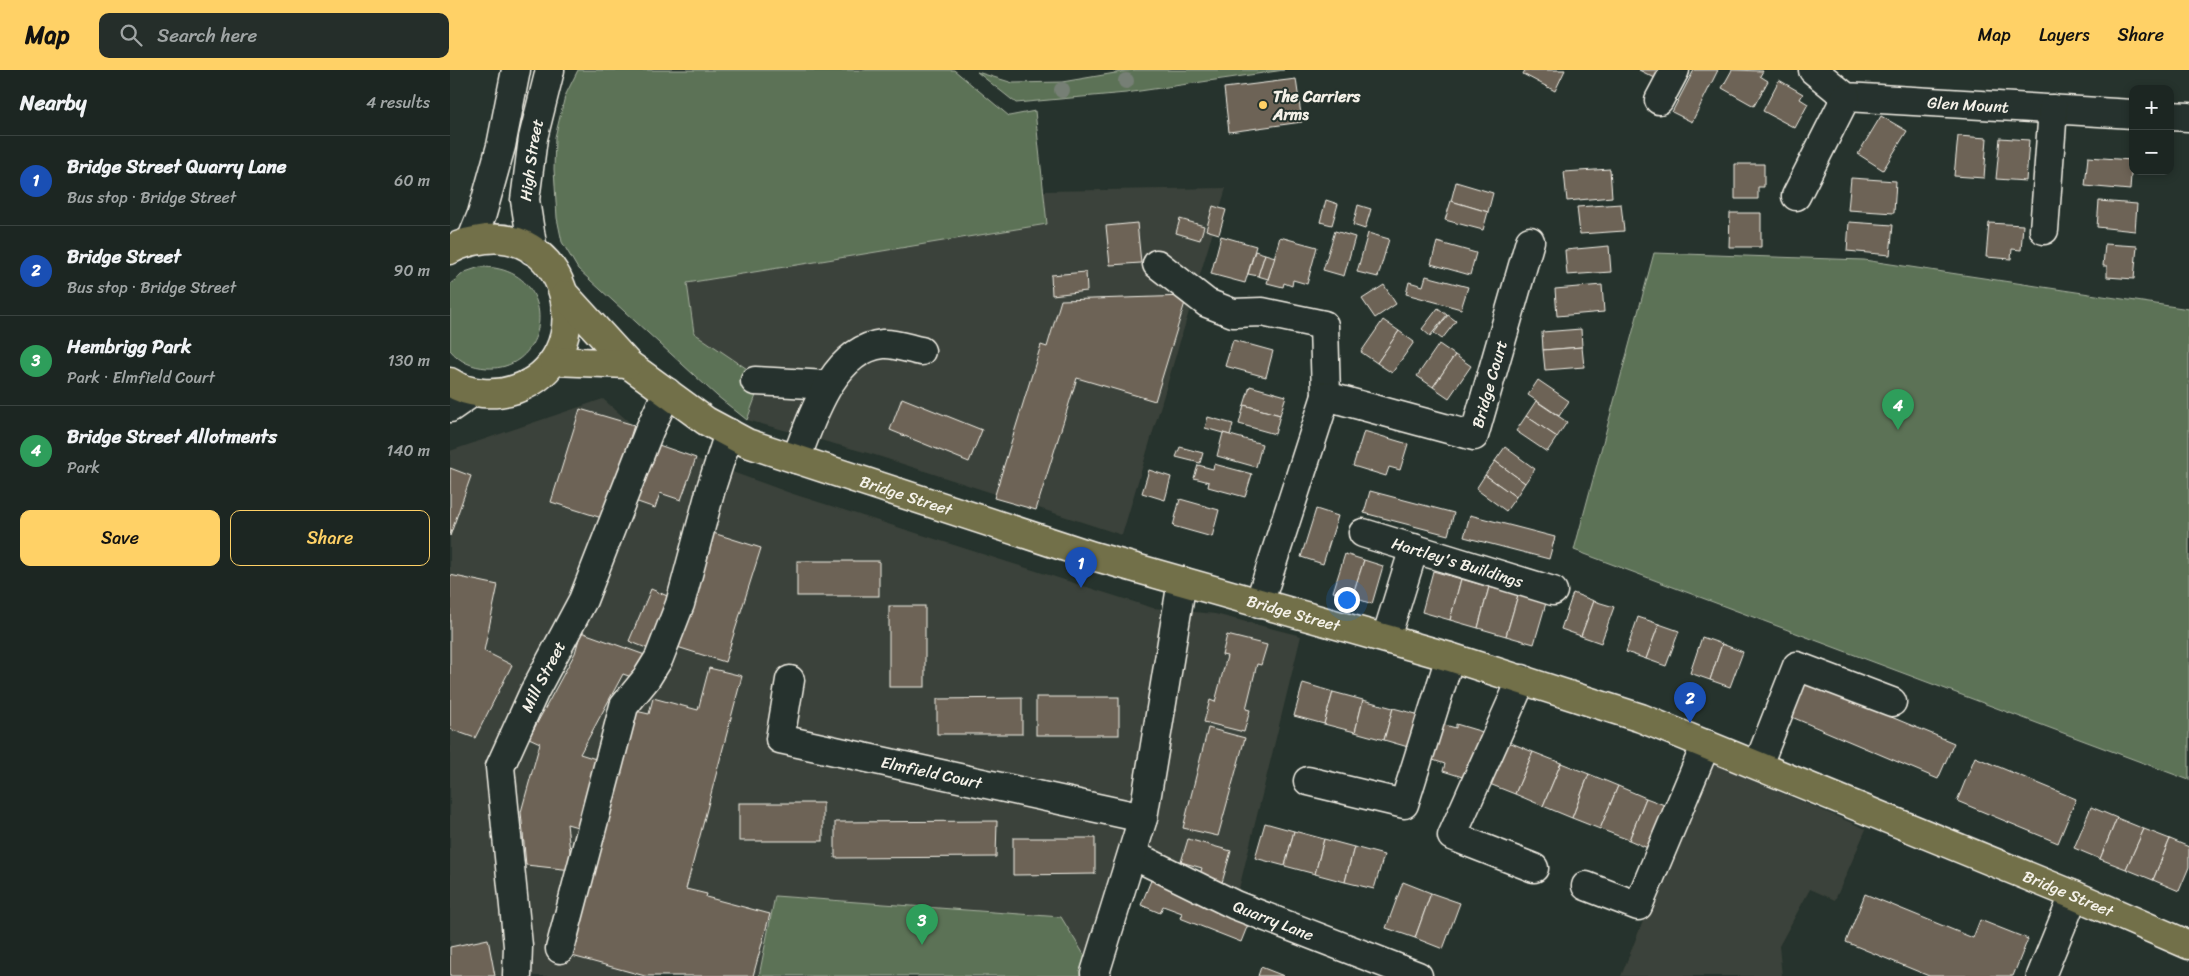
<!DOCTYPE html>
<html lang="en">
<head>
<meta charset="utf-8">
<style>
  body { margin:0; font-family:Sriracha,sans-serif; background:#252e2a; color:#f1f3f6 }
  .controls { position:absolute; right:15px; top:15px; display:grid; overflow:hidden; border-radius:10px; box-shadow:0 2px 8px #0003 }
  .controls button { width:45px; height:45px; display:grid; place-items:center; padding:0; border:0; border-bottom:1px solid #3a4340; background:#1c2622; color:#f1f3f6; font:25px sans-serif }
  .you { position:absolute; left:896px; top:529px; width:18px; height:18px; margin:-12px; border:4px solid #fff; border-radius:50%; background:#1a73e8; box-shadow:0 0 0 8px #1a73e833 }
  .badge { display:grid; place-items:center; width:32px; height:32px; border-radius:50%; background:#ffd166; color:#fff; font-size:16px; font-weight:700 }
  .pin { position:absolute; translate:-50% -41px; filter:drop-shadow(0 1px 2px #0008) }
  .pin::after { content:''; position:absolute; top:26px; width:18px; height:15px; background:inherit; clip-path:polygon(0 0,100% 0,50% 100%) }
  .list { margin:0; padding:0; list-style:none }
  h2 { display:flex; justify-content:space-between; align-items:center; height:65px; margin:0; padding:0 20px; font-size:21px }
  h2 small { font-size:16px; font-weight:400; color:#a0a5a5 }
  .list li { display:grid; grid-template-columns:32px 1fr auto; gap:15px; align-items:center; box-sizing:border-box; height:90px; padding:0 20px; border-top:1px solid #3a4340 }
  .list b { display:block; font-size:19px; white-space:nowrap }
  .list p { margin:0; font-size:16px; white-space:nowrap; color:#a0a5a5 }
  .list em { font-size:16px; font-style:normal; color:#a0a5a5 }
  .actions { display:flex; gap:10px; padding:15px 20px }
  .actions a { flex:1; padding:11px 0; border:1px solid #ffd166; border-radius:10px; text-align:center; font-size:18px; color:#ffd166 }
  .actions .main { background:#ffd166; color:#111 }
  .icon { flex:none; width:28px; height:28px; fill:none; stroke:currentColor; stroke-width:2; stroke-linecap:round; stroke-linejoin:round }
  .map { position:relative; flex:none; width:1739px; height:906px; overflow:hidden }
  header { display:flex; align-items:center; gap:30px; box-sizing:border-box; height:70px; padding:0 25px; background:#ffd166; color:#111 }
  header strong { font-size:24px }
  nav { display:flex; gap:28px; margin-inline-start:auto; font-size:18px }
  .search { width:350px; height:45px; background:#252e2a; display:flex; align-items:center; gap:12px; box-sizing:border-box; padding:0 18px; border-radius:10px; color:#a0a5a5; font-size:19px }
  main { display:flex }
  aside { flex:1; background:#1c2622 }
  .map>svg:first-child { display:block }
  .built { fill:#3b423a }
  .green { fill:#5c7257; stroke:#a8b2a0 }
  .building { fill:#6d6457; stroke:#f4f1e8 }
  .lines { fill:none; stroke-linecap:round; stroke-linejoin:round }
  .minor-casing { stroke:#f4f1e8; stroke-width:31 }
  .major-casing { stroke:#f4f1e8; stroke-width:31 }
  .minor { stroke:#26332d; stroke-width:28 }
  .major { stroke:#726f4a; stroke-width:28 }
  .tree { fill:#767f74 }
  .poi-dot { fill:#ffd166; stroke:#26332d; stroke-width:2 }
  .labels { text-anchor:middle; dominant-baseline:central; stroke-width:4; stroke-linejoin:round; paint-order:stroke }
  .poi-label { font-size:16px; font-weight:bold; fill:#f4f1e8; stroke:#26332d; text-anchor:start }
  .street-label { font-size:16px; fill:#f4f1e8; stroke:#26332d }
</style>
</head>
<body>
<header>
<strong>Map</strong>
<div class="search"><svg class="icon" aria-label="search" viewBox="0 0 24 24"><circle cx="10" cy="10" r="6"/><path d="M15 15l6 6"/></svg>Search here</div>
<nav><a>Map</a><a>Layers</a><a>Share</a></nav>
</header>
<main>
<aside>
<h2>Nearby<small>4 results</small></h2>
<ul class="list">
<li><span class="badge" style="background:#1a4fb4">1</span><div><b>Bridge Street Quarry Lane</b><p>Bus stop · Bridge Street</p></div><em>60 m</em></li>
<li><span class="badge" style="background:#1a4fb4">2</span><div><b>Bridge Street</b><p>Bus stop · Bridge Street</p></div><em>90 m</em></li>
<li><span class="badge" style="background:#2e9e5b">3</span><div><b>Hembrigg Park</b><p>Park · Elmfield Court</p></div><em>130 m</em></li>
<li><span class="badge" style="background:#2e9e5b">4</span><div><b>Bridge Street Allotments</b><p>Park</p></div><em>140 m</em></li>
</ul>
<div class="actions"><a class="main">Save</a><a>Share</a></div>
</aside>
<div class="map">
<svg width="1739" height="906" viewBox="0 0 1739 906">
  <rect width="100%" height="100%" fill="#26332d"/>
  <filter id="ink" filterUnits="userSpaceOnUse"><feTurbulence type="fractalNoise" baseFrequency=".02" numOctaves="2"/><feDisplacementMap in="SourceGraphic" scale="10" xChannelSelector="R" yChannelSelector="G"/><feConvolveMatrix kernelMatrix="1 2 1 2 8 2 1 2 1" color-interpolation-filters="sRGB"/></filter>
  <g filter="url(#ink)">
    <g class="built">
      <path d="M776,118L672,465L425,385L297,350L312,309L244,263L237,213L597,154L593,121Z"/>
      <path d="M153,329L203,373L340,423L703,538L765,544L851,566L785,835L683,785L645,903L325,827L309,906H0V381Z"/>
      <path d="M1257,691L1416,759L1385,830L1360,819L1329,876L1332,906H1171Z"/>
    </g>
    <g class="green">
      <path d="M128,0H504L559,46L585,41L597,154L237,213L244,263L312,309L297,350L267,326L128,199L112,172L107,148L104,99L105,67L115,26Z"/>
      <path d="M683,0H834L676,23L566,33L527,2L563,13L612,12Z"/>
      <path d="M1204,183L1414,190L1739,239V710L1124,480Z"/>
      <path d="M30,197C113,196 102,302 37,298C22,297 10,292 0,280V214L15,202Z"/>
      <path d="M325,826L611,847L647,906H309Z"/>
    </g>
    <g class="building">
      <path d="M1075,0H1115L1105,21L1073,4Z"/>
      <path d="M1189,0H1209L1205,8Z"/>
      <path d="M1244,0H1268L1242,52L1222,42Z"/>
      <path d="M1282,0L1313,1L1310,6L1318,11L1304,36L1272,18Z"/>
      <path d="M846,9L852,52L779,62L774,18Z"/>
      <path d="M1329,10L1353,24L1350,29L1358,34L1345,58L1313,41Z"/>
      <path d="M1431,46L1457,61L1433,100L1408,84Z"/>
      <path d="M1508,66L1537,68L1534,108L1504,106Z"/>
      <path d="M1550,68L1579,70L1576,111L1546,109Z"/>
      <path d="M1638,87L1682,90L1680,120L1635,116Z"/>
      <path d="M1285,94H1314V117H1308V129H1285Z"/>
      <path d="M1160,99L1162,127L1117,131L1114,102Z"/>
      <path d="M1401,108L1446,111L1444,143L1398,140Z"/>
      <path d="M1006,112L1043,123L1038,142L1001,131Z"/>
      <path d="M876,130L888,134L882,155L870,152Z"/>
      <path d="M1001,131L1038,142L1033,160L995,150Z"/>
      <path d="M1649,131L1687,134L1685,161L1647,157Z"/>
      <path d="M1171,134L1174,161L1130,164L1127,137Z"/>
      <path d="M908,135L921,139L915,159L903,155Z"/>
      <path d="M763,136L776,140L769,164L756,160Z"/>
      <path d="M1280,143H1311V177H1279Z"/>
      <path d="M730,149L754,156L750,170L726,163Z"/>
      <path d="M1399,152L1443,155L1440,185L1397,181Z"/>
      <path d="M687,153L691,193L660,195L656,156Z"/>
      <path d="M1539,153L1573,155L1571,180L1562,179L1561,189L1536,187Z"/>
      <path d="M885,161L905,167L894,206L873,200Z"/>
      <path d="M918,163L939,169L928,207L907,202Z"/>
      <path d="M771,166L806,176L795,213L761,204Z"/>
      <path d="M830,167L867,177L857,214L843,210L842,216L834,213L833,217L817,213Z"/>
      <path d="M987,172L1026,183L1020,205L981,194Z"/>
      <path d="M1655,174L1687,176L1684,209L1657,207V196H1653Z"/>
      <path d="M1159,176L1161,202L1117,205L1115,180Z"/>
      <path d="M805,181L815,184L808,206L798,204Z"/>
      <path d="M815,184L825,187L818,209L808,206Z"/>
      <path d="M636,202L637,221L602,225L601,205Z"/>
      <path d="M976,206L1018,217L1011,239L956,224L959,212L973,216Z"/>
      <path d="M934,215L946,234L925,248L912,229Z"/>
      <path d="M1152,215L1154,242L1107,246L1105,219Z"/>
      <path d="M737,226L705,331L627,308L586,440L544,428L591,275L597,277L611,230Z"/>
      <path d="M988,238L997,245L980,266L972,259Z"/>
      <path d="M998,245L1006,251L992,269L984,263Z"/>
      <path d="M933,250L949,261L927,293L911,282Z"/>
      <path d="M1131,259L1132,277L1093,280L1092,262Z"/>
      <path d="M949,261L964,272L942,303L927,293Z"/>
      <path d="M783,270L823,281L816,307L775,296Z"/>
      <path d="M989,274L1005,285L983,317L967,306Z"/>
      <path d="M1132,277L1134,297L1095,300L1093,280Z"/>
      <path d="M1005,285L1021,296L999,328L983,317Z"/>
      <path d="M1088,310L1119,331L1109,346L1078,325Z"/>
      <path d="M800,316L836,326L830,345L794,335Z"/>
      <path d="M452,328L532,360L519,392L440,360Z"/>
      <path d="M1086,331L1117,352L1107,367L1076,346Z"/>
      <path d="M794,335L830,345L825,364L789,354Z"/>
      <path d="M130,339L184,355L155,449L101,432Z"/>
      <path d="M1076,346L1107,367L1097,382L1066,361Z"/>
      <path d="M758,347L783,354L780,365L755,358Z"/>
      <path d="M914,361L958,374L950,400L939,397L936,406L903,396Z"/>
      <path d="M773,363L812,374L806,397L767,386Z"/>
      <path d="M203,373L246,388L231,430L210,423L205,438L182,430Z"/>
      <path d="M730,377L753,383L750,393L726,387Z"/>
      <path d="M1055,377L1085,399L1075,413L1045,391Z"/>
      <path d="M1045,391L1075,413L1066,427L1035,405Z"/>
      <path d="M764,394L802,404L795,427L758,417L759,412L744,408L748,395L763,399Z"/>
      <path d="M0,398L21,406L0,466Z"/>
      <path d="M699,400L721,407L715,430L692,423Z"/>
      <path d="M1035,405L1066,427L1056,441L1026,419Z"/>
      <path d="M920,421L1004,443L998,465L914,443Z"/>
      <path d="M730,429L769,440L762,467L723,456Z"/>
      <path d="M866,439L888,446L873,494L851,487Z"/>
      <path d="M1020,445L1105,467L1099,489L1014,467Z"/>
      <path d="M260,462L311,478L275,592L224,576Z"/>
      <path d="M895,484L914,490L902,527L883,522Z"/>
      <path d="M914,490L933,496L922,534L902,527Z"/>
      <rect x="347" y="491" width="82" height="35"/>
      <path d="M983,501L1011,509L1000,550L972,542Z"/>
      <path d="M0,505L48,515L34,581L62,595L25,668L0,659Z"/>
      <path d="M1011,509L1039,517L1028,558L1000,550Z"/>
      <path d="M1039,517L1068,525L1056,566L1028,558Z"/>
      <path d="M201,519L222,528L201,580L179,571Z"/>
      <path d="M1123,523L1144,531L1131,566L1111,559Z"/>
      <path d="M1068,525L1096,533L1084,574L1056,566Z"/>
      <path d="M1144,531L1164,537L1151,573L1131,566Z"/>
      <rect x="439" y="536" width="36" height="81"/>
      <path d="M1188,547L1209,554L1196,589L1176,582Z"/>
      <path d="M1209,554L1229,561L1216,596L1196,589Z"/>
      <path d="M131,562L195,585L187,609L173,604L130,684L149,690L131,758L117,754L122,800L76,795L71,742L90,673L79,668L125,583Z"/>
      <path d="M777,565L817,575L811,595L807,594L796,639L800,640L794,662L754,652L760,630L765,632L777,586L772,585Z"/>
      <path d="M1252,567L1272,574L1260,610L1240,603Z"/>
      <path d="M1272,574L1293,582L1280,617L1260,610Z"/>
      <path d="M259,598L292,606L236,819L257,824L256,827L320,844L303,906H195L122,886L181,640L199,644L203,628L248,640Z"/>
      <path d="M1352,610L1504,673L1488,709L1337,645Z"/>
      <path d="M853,613L883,622L874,654L844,646Z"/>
      <path d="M883,622L913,630L905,662L874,654Z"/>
      <rect x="586" y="627" width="83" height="38"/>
      <path d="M572,628V664H487V629Z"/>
      <path d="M913,630L943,638L934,670L905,662Z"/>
      <path d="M943,638L974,646L965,679L934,670Z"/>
      <path d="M991,654L1006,658V654L1033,662L1019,709L993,701L995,694L980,689Z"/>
      <path d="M758,658L795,668L768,766L733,758Z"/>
      <path d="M1054,670L1083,682L1065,724L1037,713Z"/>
      <path d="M1083,682L1111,693L1093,736L1065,724Z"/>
      <path d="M1525,687L1626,729L1608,773L1507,731Z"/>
      <path d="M1111,693L1139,704L1122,748L1093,736Z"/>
      <path d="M1139,704L1168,716L1150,759L1122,748Z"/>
      <path d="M1168,716L1196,728L1179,770L1150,759Z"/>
      <path d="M1196,728L1225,739L1207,782L1179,770Z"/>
      <rect x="289" y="733" width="84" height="38"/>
      <path d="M1641,737L1667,748L1650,789L1624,778Z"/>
      <path d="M1667,748L1694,759L1676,799L1650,789Z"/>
      <path d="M547,751L546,787L385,788V752Z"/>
      <path d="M815,753L844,761L835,796L805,788Z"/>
      <path d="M1694,759L1720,769L1703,810L1676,799Z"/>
      <path d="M844,761L874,769L865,804L835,796Z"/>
      <path d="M563,768H645V804L563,805Z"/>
      <path d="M738,769L781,781L769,823L746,816L752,798L731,792Z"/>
      <path d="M874,769L904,777L895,812L865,804Z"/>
      <path d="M1720,769L1739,777V797L1729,821L1703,810Z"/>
      <path d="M904,777L934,785L924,819L895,812Z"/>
      <path d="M702,808L801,847L791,872L730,848L732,843L713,836L710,843L691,835Z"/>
      <path d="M953,812L981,823L965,868L936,858Z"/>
      <path d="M981,823L1010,833L993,879L965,868Z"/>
      <path d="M1415,824L1523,868L1530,850L1578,869L1563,906H1479L1396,872Z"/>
      <path d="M38,869L45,906H0V877Z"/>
      <path d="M811,897L834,906H808Z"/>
    </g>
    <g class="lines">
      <g class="minor-casing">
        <g id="minor">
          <path id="s1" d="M1363,0L1396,27L1683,44"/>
          <path d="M1209,30L1225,0"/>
          <path d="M1720,46L1739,47"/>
          <path d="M1346,126L1396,27"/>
          <path d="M1594,160L1603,39"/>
          <path d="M21,171L32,144L51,76L66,0"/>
          <path id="s2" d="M83,181L75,130L83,68L100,0"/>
          <path d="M707,194L757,233L783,243L812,242L874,255L876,326"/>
          <path d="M305,311L378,315"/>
          <path d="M0,338L23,322"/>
          <path d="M346,389C361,350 383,279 433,274C445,273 460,279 471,281"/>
          <path id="s3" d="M913,463L1103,521"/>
          <path id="s4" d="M809,534L876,326L1024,366L1080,171"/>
          <path d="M936,568L964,478"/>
          <path d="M1072,609L1002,766L1084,798"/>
          <path id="s5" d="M340,610L330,669L693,748"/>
          <path d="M1308,695L1347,596L1442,632"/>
          <path d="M858,711L954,734L1000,587"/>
          <path id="s6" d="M683,785L785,835L968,906"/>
          <path d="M1136,816L1188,836L1256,674"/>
          <path d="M110,879L174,636L196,609L209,588L230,534L262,415L279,363"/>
          <path d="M645,903L693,748L732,511"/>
          <path id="s7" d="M67,906L68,876L50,697L84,622L133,530L199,361L217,322"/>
          <path d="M1591,906L1624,825"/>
        </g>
      </g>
      <g class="major-casing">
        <g id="major">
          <path d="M0,180C11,173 23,171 36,169C123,160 149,290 66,319C45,326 19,325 0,312"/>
          <path id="s8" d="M115,225L178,294L256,351L297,373L643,486L1000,587L1191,648L1624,825L1739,875"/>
          <path d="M104,291L178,294"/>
        </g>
      </g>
      <use href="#minor" class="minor"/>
      <use href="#major" class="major"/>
    </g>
    <g class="tree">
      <circle cx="676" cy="11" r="8"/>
      <circle cx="612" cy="20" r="8"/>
    </g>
  </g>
  <circle class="poi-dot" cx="813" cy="35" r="5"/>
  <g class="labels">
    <g class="poi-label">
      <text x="823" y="26">The Carriers<tspan x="823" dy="18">Arms</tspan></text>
    </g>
    <g class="street-label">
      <text stroke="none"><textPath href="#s1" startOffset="165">Glen Mount</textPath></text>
      <text stroke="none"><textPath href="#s2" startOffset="92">High Street</textPath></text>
      <text stroke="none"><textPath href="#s4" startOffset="426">Bridge Court</textPath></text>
      <text stroke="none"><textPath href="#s8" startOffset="404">Bridge Street</textPath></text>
      <text stroke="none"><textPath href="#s3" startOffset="99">Hartley's Buildings</textPath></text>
      <text stroke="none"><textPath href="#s8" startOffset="809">Bridge Street</textPath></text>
      <text stroke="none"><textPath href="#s7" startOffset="310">Mill Street</textPath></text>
      <text stroke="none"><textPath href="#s5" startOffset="215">Elmfield Court</textPath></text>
      <text stroke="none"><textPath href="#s8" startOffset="1634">Bridge Street</textPath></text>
      <text stroke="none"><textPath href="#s6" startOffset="155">Quarry Lane</textPath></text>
    </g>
  </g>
</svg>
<div class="controls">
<button>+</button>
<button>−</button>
</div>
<div class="you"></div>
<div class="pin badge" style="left:631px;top:518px;background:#1a4fb4">1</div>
<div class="pin badge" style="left:1240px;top:653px;background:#1a4fb4">2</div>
<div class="pin badge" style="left:472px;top:875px;background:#2e9e5b">3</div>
<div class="pin badge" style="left:1448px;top:360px;background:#2e9e5b">4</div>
</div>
</main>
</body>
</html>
